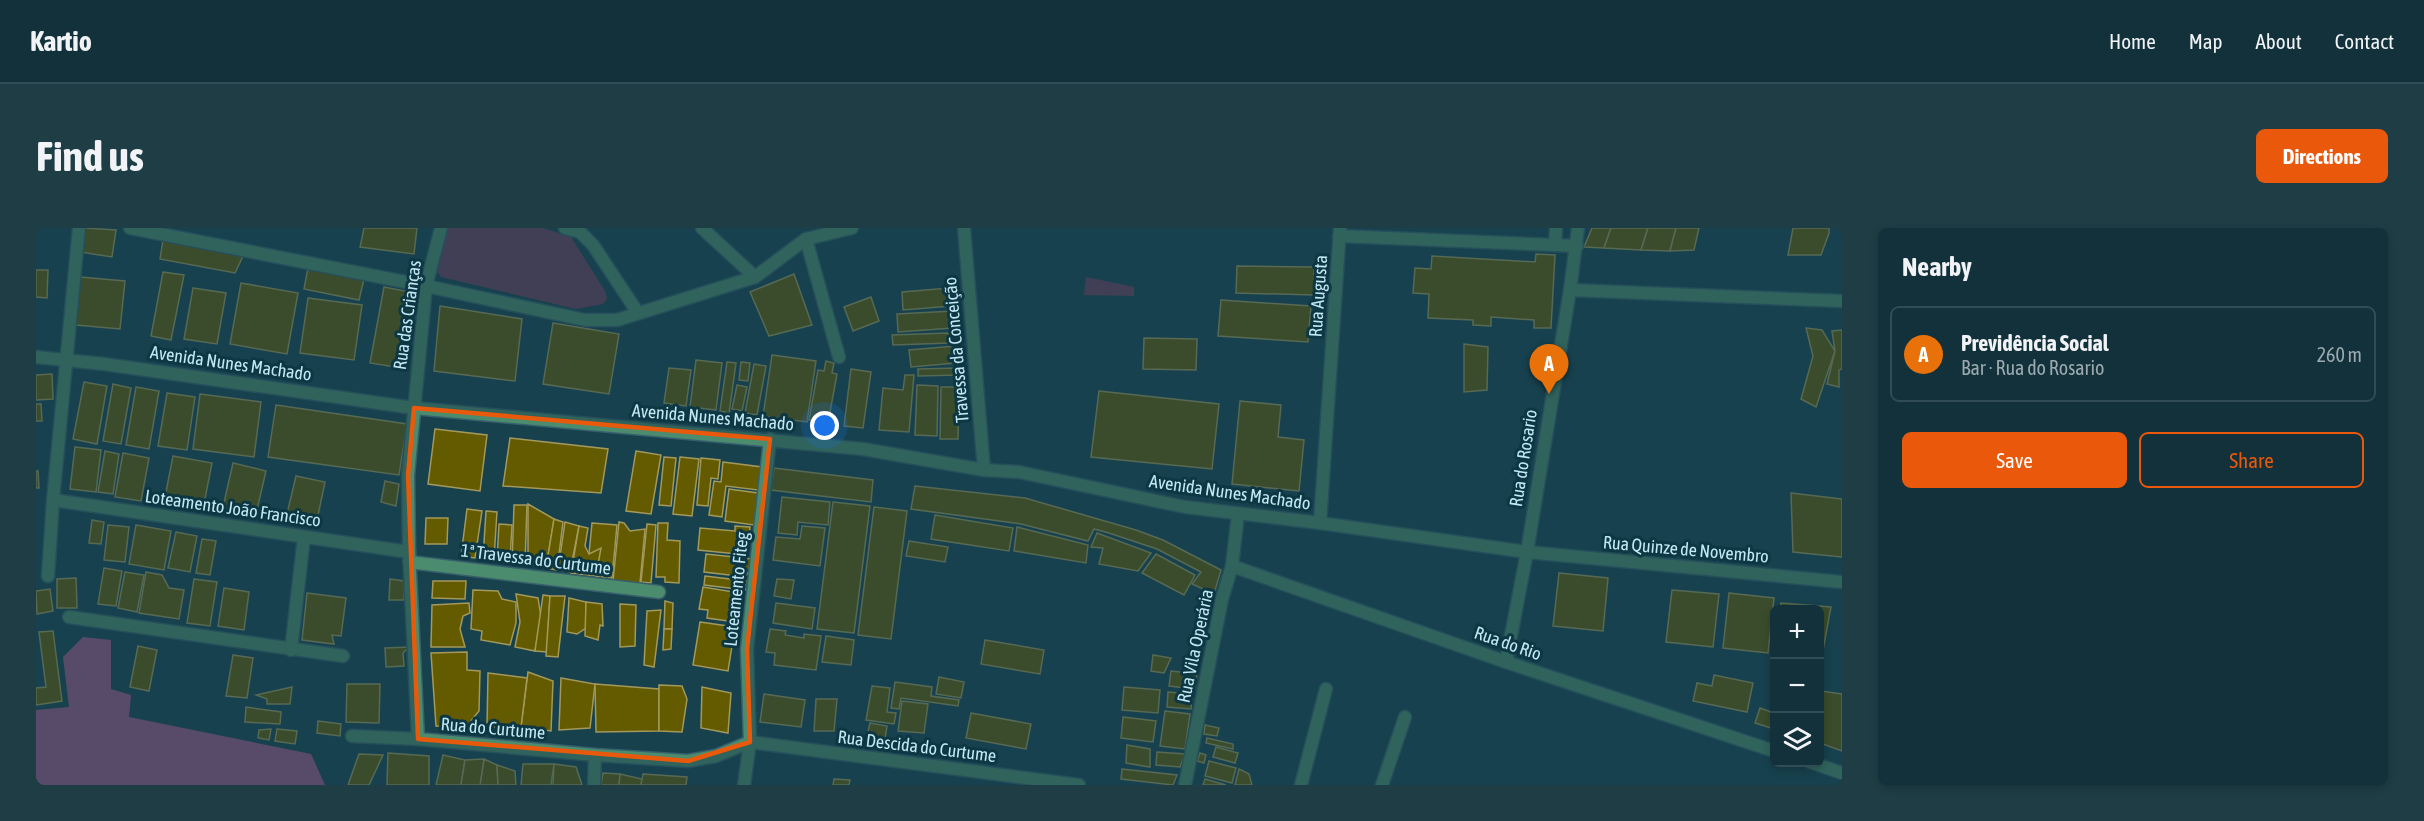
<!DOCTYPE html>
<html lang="en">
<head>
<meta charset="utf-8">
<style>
  body { margin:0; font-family:"Asap Condensed",sans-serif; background:#1f3d45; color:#f1f3f6 }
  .controls { position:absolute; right:18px; bottom:18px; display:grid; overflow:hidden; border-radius:9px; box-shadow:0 3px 9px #0003 }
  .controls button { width:54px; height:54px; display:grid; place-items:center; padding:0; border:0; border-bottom:2px solid #314c54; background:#12313a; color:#f1f3f6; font:30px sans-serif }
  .you { position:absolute; left:789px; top:198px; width:21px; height:21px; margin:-15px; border:4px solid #fff; border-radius:50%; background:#1a73e8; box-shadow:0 0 0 9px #1a73e833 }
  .badge { display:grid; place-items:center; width:39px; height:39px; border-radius:50%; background:#ea580c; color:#fff; font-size:20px; font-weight:700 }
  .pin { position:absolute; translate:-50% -50px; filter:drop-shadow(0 2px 3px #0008) }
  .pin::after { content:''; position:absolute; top:32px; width:21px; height:18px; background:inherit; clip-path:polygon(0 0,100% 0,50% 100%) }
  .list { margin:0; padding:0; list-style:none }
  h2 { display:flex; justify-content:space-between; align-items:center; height:78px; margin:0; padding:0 24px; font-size:26px }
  h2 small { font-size:20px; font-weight:400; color:#9ca9af }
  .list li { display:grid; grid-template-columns:39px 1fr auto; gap:18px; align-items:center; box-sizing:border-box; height:96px; margin:0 12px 12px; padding:0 12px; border:2px solid #314c54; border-radius:9px }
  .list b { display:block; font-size:22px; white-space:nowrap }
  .list p { margin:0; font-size:20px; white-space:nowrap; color:#9ca9af }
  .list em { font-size:20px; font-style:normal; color:#9ca9af }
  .actions { display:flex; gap:12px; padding:18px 24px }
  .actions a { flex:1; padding:14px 0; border:2px solid #ea580c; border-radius:9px; text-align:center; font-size:21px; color:#ea580c }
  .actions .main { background:#ea580c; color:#fff }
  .icon { flex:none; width:33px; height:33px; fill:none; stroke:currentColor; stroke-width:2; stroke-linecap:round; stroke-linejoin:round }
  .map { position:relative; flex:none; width:1806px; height:557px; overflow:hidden; border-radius:9px }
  header { display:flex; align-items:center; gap:36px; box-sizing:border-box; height:84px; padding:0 30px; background:#12313a; border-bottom:2px solid #314c54 }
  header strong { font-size:28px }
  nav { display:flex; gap:33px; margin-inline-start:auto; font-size:21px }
  .intro { display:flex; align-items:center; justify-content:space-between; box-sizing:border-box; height:144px; padding:0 36px }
  h1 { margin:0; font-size:42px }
  .button { padding:15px 27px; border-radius:9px; background:#ea580c; color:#fff; font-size:21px; font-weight:700 }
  main { display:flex; gap:36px; padding:0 36px }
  aside { flex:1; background:#12313a; border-radius:9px; box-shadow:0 3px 9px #0003 }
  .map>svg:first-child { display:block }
  .green { fill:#733d60 }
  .forest { fill:#a7588b }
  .building { fill:#645a00; stroke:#a2995b; stroke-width:1.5 }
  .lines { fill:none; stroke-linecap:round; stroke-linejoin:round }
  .minor-casing { stroke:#375f6c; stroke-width:15 }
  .tertiary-casing { stroke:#375f6c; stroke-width:15 }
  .minor { stroke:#4c8c6e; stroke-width:12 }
  .tertiary { stroke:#4c8c6e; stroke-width:12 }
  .marked { fill:none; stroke:#e8590c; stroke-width:4.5; stroke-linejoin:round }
  .labels { text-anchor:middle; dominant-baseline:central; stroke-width:6; stroke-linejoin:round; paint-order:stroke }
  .street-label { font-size:18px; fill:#c3e8f5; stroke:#0c3743 }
</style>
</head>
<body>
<header>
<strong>Kartio</strong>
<nav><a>Home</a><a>Map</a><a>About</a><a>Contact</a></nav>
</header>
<div class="intro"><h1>Find us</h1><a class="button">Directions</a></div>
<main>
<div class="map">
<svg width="1806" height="557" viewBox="0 0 1806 557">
  <rect width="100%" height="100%" fill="#18414e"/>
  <g class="green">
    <path d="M410,0H507L535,9L569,63L571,71L567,76L540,81L405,49L401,43Z"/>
    <path d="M1050,49L1098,59V68L1048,67Z"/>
  </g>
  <path class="forest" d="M47,409L75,412V461L95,467L93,489L275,526L289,557H0V482L33,479L27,429Z"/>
  <g class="building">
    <path d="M49,0L80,2L76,29L44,24Z"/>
    <path d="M328,0H381L378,26L324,19Z"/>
    <path d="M1556,0H1575L1568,20L1548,19Z"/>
    <path d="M1575,0H1612L1605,22L1568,20Z"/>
    <path d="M1612,0H1640L1634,23L1605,22Z"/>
    <path d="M1640,0H1663L1658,22L1634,23Z"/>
    <path d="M1757,0H1793V5L1785,27H1752Z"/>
    <path d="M127,12L208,26L199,45L124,31Z"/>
    <path d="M1500,26L1519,27L1515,100H1498V92L1455,89V98L1437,97V92L1392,90L1393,66L1377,65L1379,40L1395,41L1396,28L1499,34Z"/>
    <path d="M1201,38L1278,39V67L1200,65Z"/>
    <path d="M272,40L328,51L323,72L268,61Z"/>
    <path d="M0,42H12L11,70L0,69Z"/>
    <path d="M127,44L148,47L135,112L115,108Z"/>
    <path d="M758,46L776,97L733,108L714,64Z"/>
    <path d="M44,49L89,53L84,101L40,97Z"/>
    <path d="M205,55L262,65L251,126L194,116Z"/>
    <path d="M348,59L379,65L365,140L334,135Z"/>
    <path d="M157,60L190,65L181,116L148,111Z"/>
    <path d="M913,60L915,78L867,82L866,64Z"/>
    <path d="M835,69L843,93L817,103L808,79Z"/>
    <path d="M272,70L326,77L318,132L264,125Z"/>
    <path d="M1185,72L1275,78L1272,114L1182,108Z"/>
    <path d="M404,78L486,91L479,153L398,143Z"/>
    <path d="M917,83V100L862,104L861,86Z"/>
    <path d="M517,95L583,106L573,166L507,156Z"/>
    <path d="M1770,100L1786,102L1799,123L1780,179L1765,171L1777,128Z"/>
    <path d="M1806,102V141L1803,142V159L1791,156L1799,123L1796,103Z"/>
    <path d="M912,105L913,115L857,117L856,107Z"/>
    <path d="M1108,110L1161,111L1160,142L1107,141Z"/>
    <path d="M1428,116L1452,119L1451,162L1428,164Z"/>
    <path d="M919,118L920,135L875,139L873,122Z"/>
    <path d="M736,127L780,133L771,194L727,188Z"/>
    <path d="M660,132L686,135L680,182L654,179Z"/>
    <path d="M790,133L798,135L796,145L801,146L792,195L773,192L782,142L788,143Z"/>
    <path d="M691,134L700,135L693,185L684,183Z"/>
    <path d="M705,134L714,135L712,153L703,152Z"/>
    <path d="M718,136L730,138L721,187L709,185Z"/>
    <path d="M633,140L655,142L650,178L628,175Z"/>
    <path d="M922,140V147L882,148V141Z"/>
    <path d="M815,141L835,144L827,200L808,198Z"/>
    <path d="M16,146L17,171L0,172V147Z"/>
    <path d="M869,147H878L873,204L843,202L847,160L867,162Z"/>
    <path d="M48,154L71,158L61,216L37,211Z"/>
    <path d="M77,156L95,160L85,216L67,213Z"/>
    <path d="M701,157L711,159L706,183L696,181Z"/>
    <path d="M881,157L902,158L901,208L879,207Z"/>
    <path d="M100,159L123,163L113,221L90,217Z"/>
    <path d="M905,159H923L922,211H904Z"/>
    <path d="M1063,163L1183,176L1176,241L1055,229Z"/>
    <path d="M131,165L159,169L151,222L122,218Z"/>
    <path d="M164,166L225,174L218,229L157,221Z"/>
    <path d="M1204,173L1245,177L1242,209L1268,212L1263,263L1196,256Z"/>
    <path d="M0,176H5L6,193H0Z"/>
    <path d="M240,177L371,196L363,247L232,229Z"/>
    <path d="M399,201L451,207L444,263L392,256Z"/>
    <path d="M474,210L572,221L565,265L467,258Z"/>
    <path d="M39,219L65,222L60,264L34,261Z"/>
    <path d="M69,223L83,226L77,266L62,264Z"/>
    <path d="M600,223L625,227L615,286L590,283Z"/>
    <path d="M87,225L113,230L105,273L79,269Z"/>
    <path d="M137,228L176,235L167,281L128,274Z"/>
    <path d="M628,229L640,230L635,278L623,277Z"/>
    <path d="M644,229L663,231L656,288L637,286Z"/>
    <path d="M665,230L684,232L682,251L675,250L672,278L661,277Z"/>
    <path d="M687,234L726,239L722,262L690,258L686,289L673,287L678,253L685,254Z"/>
    <path d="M197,235L230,243L220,286L187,279Z"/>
    <path d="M738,240L837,252L835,274L735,262Z"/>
    <path d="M0,243H2L3,260H0Z"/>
    <path d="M260,248L289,254L280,297L250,290Z"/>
    <path d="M349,253L363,256L360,278L345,274Z"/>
    <path d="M879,258L989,270L1100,302L1127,312L1185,342L1178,366L1156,356L1165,344L1121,321L1073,305L1058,301L1052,313L985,296L875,281Z"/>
    <path d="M693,261L722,265L718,297L689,293Z"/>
    <path d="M1755,265L1806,271V329L1757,324Z"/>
    <path d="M746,269L794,274L792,297L762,294L761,307L742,305Z"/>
    <path d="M797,274L834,278L818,405L781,401Z"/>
    <path d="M492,276L518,291L510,340L492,336Z"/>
    <path d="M478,277H491L489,336H476Z"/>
    <path d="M838,279L871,283L855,411L822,407Z"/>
    <path d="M431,281L446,283L439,330L425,328Z"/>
    <path d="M450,283L461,284L458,330H447Z"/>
    <path d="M899,287L977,300L973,323L895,311Z"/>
    <path d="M390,290H412L411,316H389Z"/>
    <path d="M518,291L527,294L521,342L510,340Z"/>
    <path d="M56,292L68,294L65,316L53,315Z"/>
    <path d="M529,294L543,298L534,344L522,342Z"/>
    <path d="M583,294L588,295L594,303L609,301L604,355L577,353Z"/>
    <path d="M556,295L581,297L576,350L560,348L562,326H553Z"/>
    <path d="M622,295H632L631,312L644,313L643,355L629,354V349H620Z"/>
    <path d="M463,296L476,297L474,332L461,331Z"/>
    <path d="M611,296L620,297L615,355L605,354Z"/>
    <path d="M72,297L93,299L89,334L68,332Z"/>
    <path d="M100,297L135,303L128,342L93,336Z"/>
    <path d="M543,298L552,300L549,318L553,326L565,320L560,348L535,345Z"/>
    <path d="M699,298L714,299L711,327L662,322L664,300L699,303Z"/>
    <path d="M766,298L789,300L784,338L737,332L740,309L764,311Z"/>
    <path d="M981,299L1052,317L1050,335L978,323Z"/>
    <path d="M140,304L161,308L154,344L132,340Z"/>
    <path d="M1061,305L1115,325L1102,343L1063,336L1067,320L1055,319Z"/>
    <path d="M166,311L180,313L174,347L160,345Z"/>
    <path d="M873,313L912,319L909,334L870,328Z"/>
    <path d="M670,326L717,331L716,346L711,345L710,349L668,344Z"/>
    <path d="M1120,326L1159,347L1148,367L1106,345Z"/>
    <path d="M68,340L86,343L80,378L62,376Z"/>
    <path d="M89,344L108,347L101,384L82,380Z"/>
    <path d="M110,344L126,347L133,360L148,362L143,391L103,385Z"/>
    <path d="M1523,345L1572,350L1567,403L1517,398Z"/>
    <path d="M669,348L710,353L709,362L668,357Z"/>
    <path d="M40,350L41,380H21V351Z"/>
    <path d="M158,351L181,354L174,398L151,395Z"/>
    <path d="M354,351L368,353V372H353Z"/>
    <path d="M741,351L758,352L755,371L738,368Z"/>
    <path d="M397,353H430L429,371L396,370Z"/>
    <path d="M667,359L704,365L699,394L671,390L672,382L663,381Z"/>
    <path d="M188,360L213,364L208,402L182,398Z"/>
    <path d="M14,361L17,383L1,386L0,363Z"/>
    <path d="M437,362L462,363L466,371L480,374V395L474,417L445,412L446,403L435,401Z"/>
    <path d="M1636,362L1683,366L1677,419L1630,414Z"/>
    <path d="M271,365L310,370L305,408L296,407L298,416L266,412Z"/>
    <path d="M1693,365L1738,370L1732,425L1687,420Z"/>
    <path d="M480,366L502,370L505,389L499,423L479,419L484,394Z"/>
    <path d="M507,367L514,368L511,424L499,423Z"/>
    <path d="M514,368H529L522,429L510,428Z"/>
    <path d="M533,370L550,374V400L541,406L531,404Z"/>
    <path d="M629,373L637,375L636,401H628Z"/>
    <path d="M550,374L566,376L567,398L564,397L562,412L549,408Z"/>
    <path d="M433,375L434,385L427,388L424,401L429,419H395L396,377Z"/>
    <path d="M740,375L779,380L776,401L737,395Z"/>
    <path d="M1745,375L1795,379L1785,433L1784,382H1744Z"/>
    <path d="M584,376L600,377L599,418L584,419Z"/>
    <path d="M625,382L618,439L608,437L611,383Z"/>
    <path d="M664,394L699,399L692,443L657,437Z"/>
    <path d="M628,401H636L635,421L627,422Z"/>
    <path d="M734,401L750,403L749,407L768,410V406L785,408L780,442L738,437L739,425L730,424Z"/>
    <path d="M17,403L26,473L0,477V460L10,459L3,404Z"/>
    <path d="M790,408L818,412L815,437L786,434Z"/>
    <path d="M949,412L1008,422L1004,446L945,436Z"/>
    <path d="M102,418L121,422L113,463L94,459Z"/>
    <path d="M373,419L367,425L368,438L350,439L349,420Z"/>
    <path d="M431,424V442L444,443L443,483L430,499L400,498L395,425Z"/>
    <path d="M197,427L217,430L211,470L190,468Z"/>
    <path d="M1117,427L1135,430L1128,445L1115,443Z"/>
    <path d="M1135,443L1161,446L1159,461L1133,458Z"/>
    <path d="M492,444L517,453L515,503L485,499Z"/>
    <path d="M452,445L491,450L485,499H451Z"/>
    <path d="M1678,447L1717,455L1711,484L1657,473L1661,455L1676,458Z"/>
    <path d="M903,449L928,454L925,470L900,466Z"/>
    <path d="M525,450L559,456L554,500L523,502Z"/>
    <path d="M859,454L896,459L895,468L923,472L922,478L865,470L863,481L855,480Z"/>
    <path d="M311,456H344L343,495L310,494Z"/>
    <path d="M559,456L623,461V503L560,504Z"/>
    <path d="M623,457L646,458L651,471L646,504L623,503Z"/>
    <path d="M836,458L854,460L851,484L860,485L858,496L830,492Z"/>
    <path d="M256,459L254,476H231V471L220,467Z"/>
    <path d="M666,459L695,465L692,505L665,500Z"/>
    <path d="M1088,459L1124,462L1122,485L1086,482Z"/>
    <path d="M1785,463L1806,466V523L1784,515Z"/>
    <path d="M1132,464L1156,466L1155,481L1131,479Z"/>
    <path d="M728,466L769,472L765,499L724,494Z"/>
    <path d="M780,471H801L798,503H778Z"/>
    <path d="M866,473L892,476L888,505L862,503Z"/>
    <path d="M210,479L245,484L244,496L209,494Z"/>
    <path d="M1724,480L1738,485V501L1719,495Z"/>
    <path d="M1129,483L1154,486L1149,521L1124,518Z"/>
    <path d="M935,485L995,496L990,521L930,510Z"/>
    <path d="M1087,489L1120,493L1117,514L1085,510Z"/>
    <path d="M282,493L305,496L304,508L281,505Z"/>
    <path d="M834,495L851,498L849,511L831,508Z"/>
    <path d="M1169,497L1183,500L1181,508L1168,506Z"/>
    <path d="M235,501L233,512L222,510L223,502Z"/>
    <path d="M241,501L261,503L259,516L239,513Z"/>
    <path d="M1171,510L1197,516V521L1170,515Z"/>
    <path d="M1091,517L1114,521V539L1090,535Z"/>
    <path d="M1180,519L1202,525L1199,535L1177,529Z"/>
    <path d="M1121,524L1149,526L1144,539L1120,537Z"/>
    <path d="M352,525L393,528V557H351Z"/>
    <path d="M1164,525L1170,527L1168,535L1161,533Z"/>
    <path d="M323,526L347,527L333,557H312Z"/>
    <path d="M407,527L429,532L425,557H400Z"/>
    <path d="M448,531L461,537L462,557H444Z"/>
    <path d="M448,531L444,557H425L429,532Z"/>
    <path d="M1173,533L1200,540L1196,555L1169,548Z"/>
    <path d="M487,536H518L515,557H485Z"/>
    <path d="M518,536L540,539L546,557H517Z"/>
    <path d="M461,537L479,543L480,557H462Z"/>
    <path d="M1086,541L1141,547L1137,557L1085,551Z"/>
    <path d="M1203,541L1213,546L1216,557H1199Z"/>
    <path d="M567,545L584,546L583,557H565Z"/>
    <path d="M584,546L606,551L605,557H583Z"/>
    <path d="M607,546L651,549L650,557H605Z"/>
    <path d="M798,551L814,552L813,557H797Z"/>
    <path d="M1169,551L1190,557H1167Z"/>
  </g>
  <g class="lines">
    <g class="minor-casing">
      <g id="minor">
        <path d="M94,0L390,58L549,92H581L719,49L770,11L816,0"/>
        <path d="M405,0L390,58L372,247L373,324L382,511L559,527L652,533L680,528L714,514L1043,557"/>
        <path d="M529,0L544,4L557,17L602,85"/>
        <path d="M666,0L719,49"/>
        <path d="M928,0L948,242"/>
        <path d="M1303,8L1541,18"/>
        <path d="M770,11L803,129"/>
        <path d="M1519,17L1520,0"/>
        <path d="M1534,62L1542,0"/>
        <path d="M17,272L373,324"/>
        <path d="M1284,295L1304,0"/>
        <path d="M373,334L623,364"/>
        <path d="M1196,338L1470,434L1738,523"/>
        <path d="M12,348L17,272L43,0"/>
        <path d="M33,389L307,428"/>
        <path d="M255,422L268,309"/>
        <path d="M1470,434L1491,324"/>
        <path d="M316,508L382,511"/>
        <path d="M1774,534L1806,545"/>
        <path d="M558,557L559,527"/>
        <path d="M708,557L714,514L711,421L734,211"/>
        <path d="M1149,557L1186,371L1196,338L1202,286"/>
        <path d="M1265,557L1290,461"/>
        <path d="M1346,557L1369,489"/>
      </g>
    </g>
    <g class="tertiary-casing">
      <g id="tertiary">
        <path d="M0,129L68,136L378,180L827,221L948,242L983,244L1149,279L1284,295L1491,324L1806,354"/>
        <path d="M1491,324L1534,62L1806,73"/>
      </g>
    </g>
    <use href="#minor" class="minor"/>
    <use href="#tertiary" class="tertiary"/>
  </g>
  <path d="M0 0H1806V557H0ZM378,180L734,211L711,421L714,514L652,533L382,511L372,247Z" fill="#18414e" fill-opacity=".55" fill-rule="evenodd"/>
  <path class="marked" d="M378,180L734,211L711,421L714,514L652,533L382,511L372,247Z"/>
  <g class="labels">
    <g class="street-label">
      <text transform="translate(1282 68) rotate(-86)">Rua Augusta</text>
      <text transform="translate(371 87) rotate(-82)">Rua das Crianças</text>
      <text transform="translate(920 122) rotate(-95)">Travessa da Conceição</text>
      <text transform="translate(195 135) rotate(8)">Avenida Nunes Machado</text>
      <text transform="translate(677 189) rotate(5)">Avenida Nunes Machado</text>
      <text transform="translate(1487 230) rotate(-81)">Rua do Rosario</text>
      <text transform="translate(1194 264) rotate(8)">Avenida Nunes Machado</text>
      <text transform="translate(197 280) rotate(8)">Loteamento João Francisco</text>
      <text transform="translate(1650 321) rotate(5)">Rua Quinze de Novembro</text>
      <text transform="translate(500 331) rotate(7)">1ª Travessa do Curtume</text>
      <text transform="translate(700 361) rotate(-84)">Loteamento Fiteg</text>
      <text transform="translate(1472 415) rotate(19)">Rua do Rio</text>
      <text transform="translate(1159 418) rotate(-78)">Rua Vila Operária</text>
      <text transform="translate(457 500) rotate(5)">Rua do Curtume</text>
      <text transform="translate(881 518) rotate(7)">Rua Descida do Curtume</text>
    </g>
  </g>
</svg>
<div class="controls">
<button>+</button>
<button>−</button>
<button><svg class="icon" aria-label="layers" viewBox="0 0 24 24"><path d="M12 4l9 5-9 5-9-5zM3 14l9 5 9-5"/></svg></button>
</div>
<div class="you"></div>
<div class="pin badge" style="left:1513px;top:166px;background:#e8710a">A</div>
</div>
<aside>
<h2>Nearby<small></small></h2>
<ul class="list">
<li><span class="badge" style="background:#e8710a">A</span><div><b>Previdência Social</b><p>Bar · Rua do Rosario</p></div><em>260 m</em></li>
</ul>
<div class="actions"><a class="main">Save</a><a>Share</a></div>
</aside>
</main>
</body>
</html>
